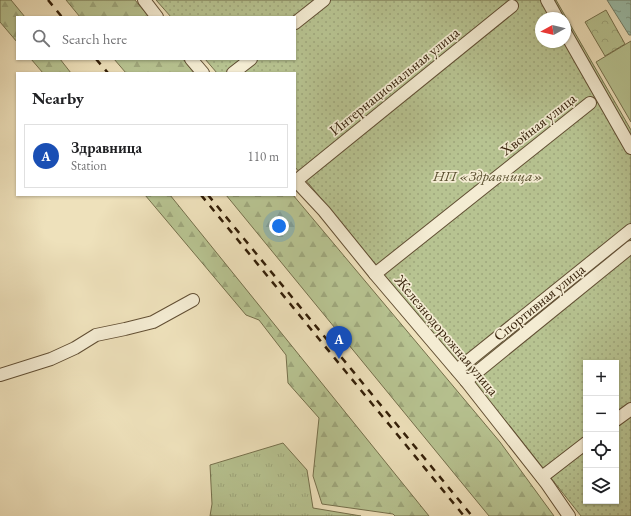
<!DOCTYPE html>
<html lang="en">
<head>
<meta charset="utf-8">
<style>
  body { margin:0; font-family:"EB Garamond",serif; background:#f2f2f2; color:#202124 }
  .controls { position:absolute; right:12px; bottom:12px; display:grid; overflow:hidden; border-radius:0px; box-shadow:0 1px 3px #0004 }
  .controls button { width:36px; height:36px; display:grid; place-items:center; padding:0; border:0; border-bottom:1px solid #e0e0e0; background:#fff; color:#202124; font:20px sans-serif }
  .compass { position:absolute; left:535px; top:12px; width:36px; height:36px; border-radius:50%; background:#fff; box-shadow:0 1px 3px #0004; rotate:262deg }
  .you { position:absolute; left:279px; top:226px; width:14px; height:14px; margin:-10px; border:3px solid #fff; border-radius:50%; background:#1a73e8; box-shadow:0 0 0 6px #1a73e833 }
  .badge { display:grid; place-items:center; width:26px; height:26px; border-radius:50%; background:#8f2418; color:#fff; font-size:13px; font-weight:700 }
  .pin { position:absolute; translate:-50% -33px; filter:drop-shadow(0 1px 2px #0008) }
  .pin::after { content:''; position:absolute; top:21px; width:14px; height:12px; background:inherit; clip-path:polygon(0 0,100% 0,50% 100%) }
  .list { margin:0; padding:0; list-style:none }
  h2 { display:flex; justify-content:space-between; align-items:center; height:52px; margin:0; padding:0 16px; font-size:17px }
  h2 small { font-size:13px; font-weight:400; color:#757577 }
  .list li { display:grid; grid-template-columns:26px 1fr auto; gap:12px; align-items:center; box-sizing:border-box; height:64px; margin:0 8px 8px; padding:0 8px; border:1px solid #e0e0e0; border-radius:0px }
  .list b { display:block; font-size:15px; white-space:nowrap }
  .list p { margin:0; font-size:13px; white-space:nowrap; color:#757577 }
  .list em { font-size:13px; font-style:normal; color:#757577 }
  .icon { flex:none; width:22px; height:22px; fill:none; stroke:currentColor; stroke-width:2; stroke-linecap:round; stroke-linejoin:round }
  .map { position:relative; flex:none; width:631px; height:516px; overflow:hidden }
  .search { position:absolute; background:#fff; box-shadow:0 1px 3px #0004; left:16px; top:16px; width:280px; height:44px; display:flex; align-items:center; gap:10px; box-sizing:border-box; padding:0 14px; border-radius:0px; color:#757577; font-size:15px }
  .panel { position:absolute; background:#fff; box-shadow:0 1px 3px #0004; left:16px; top:72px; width:280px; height:124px; border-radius:0px }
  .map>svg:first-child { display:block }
  .grass { fill:url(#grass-tufts); stroke:#75704c }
  .forest { fill:url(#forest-firs); stroke:#75704c }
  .park { fill:url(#park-crowns); stroke:#75704c }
  .garden { fill:url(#garden-dots); stroke:#75704c; fill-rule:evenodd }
  .pitch { fill:#b7c391; stroke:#75704c }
  .water { fill:url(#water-ripples); stroke:#717e69 }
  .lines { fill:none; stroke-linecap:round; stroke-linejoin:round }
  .minor-casing { stroke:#624f34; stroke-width:14 }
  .minor { stroke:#f4ecd3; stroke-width:12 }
  .rail { stroke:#331e07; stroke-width:2.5; stroke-dasharray:7 7; stroke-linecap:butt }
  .labels { text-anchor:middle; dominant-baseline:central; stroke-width:3.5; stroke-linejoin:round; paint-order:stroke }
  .street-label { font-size:15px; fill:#331e07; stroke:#f4ecd3 }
  .park-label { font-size:15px; font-style:italic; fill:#5b5030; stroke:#f4ecd3 }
</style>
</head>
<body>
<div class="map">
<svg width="631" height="516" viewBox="0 0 631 516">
  <defs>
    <pattern id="grass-tufts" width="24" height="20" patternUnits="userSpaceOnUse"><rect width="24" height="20" fill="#b7c391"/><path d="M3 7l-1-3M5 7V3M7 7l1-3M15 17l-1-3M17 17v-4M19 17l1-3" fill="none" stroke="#9ea77c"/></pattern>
    <pattern id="forest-firs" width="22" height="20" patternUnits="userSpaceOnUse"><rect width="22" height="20" fill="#b7c391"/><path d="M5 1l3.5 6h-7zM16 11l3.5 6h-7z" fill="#9ea77c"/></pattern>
    <pattern id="park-crowns" width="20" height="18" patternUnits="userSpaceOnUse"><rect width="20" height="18" fill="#b7c391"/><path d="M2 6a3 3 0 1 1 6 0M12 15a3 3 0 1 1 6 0" fill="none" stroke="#9ea77c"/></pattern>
    <pattern id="garden-dots" width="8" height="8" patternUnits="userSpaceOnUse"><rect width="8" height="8" fill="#b7c391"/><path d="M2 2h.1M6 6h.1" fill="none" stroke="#9ea77c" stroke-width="1.8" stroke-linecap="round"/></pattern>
    <pattern id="water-ripples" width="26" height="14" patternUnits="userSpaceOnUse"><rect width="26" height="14" fill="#9bbeaa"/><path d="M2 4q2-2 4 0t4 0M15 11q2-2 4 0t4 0" fill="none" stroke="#7f9a88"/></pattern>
  </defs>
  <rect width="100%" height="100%" fill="#eee1bb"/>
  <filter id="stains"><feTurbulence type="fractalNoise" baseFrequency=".005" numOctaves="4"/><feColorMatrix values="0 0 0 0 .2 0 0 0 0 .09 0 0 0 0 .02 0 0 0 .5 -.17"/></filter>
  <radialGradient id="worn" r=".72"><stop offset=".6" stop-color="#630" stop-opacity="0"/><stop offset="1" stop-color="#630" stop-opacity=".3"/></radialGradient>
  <path class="grass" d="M283,443L307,470L313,508L361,516H210L212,504L210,465Z"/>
  <g class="forest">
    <path d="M0,0H11L25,17H17V42L0,22Z"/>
    <path d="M66,0H135L149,17H80Z"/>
    <path d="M31,59H60L71,73H43Z"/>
    <path d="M114,59H183L194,73H126Z"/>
    <path d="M145,195H170L429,516H395L393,514L322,504L313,476L319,418L288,383L286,355L259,320L246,315Z"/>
    <path d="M226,195H293L500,442L554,516H489Z"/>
  </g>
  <path class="park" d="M606,10L625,44L605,56L585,22Z"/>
  <path class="garden" d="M156,0H556L631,130V516H581L513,430L295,167V73H217L205,59H295V17H171ZM541,18H565V42H541ZM586,363H616V501H586Z"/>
  <path class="pitch" d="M631,41V122L596,62Z"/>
  <path class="water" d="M607,0H631V35H629Z"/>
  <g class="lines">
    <g class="minor-casing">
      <g id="minor">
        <path d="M144,0L157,17"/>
        <path d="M547,0L557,18"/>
        <path d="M295,23L324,0"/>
        <path d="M565,32L631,148"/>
        <path d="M191,59L203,73"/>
        <path d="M233,73L251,59"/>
        <path d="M295,180L324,211L375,274L466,381L547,484L569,516"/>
        <path d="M296,181L512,6"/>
        <path d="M375,274L590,103"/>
        <path d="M457,370L631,230"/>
        <path d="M0,375L51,359L75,348L96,335L125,329L153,322L193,300"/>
        <path d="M466,381L631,247"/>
        <path d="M616,420L631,409"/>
        <path d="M542,477L586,443"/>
      </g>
    </g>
    <use href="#minor" class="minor"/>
    <g class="rail">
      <path d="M48,0L62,17"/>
      <path d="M96,59L108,73"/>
      <path d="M201,195L464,516"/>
      <path d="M208,195L472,516"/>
    </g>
  </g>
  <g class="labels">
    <g class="street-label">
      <text transform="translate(394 81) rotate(-39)">Интернациональная улица</text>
      <text transform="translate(538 124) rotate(-38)">Хвойная улица</text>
      <text transform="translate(539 302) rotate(-39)">Спортивная улица</text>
      <text transform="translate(447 335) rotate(50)">Железнодорожная улица</text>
    </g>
    <g class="park-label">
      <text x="488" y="175">НП «Здравница»</text>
    </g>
  </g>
  <rect width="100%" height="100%" filter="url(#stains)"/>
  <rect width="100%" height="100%" fill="url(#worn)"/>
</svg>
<div class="controls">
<button>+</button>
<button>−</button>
<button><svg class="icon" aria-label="locate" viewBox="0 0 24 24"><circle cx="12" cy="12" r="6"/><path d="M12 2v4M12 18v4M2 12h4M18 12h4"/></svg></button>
<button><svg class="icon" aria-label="layers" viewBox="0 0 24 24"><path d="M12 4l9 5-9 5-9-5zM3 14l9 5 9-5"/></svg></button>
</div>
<svg class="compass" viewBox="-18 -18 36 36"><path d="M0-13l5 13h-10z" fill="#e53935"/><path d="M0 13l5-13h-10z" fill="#757577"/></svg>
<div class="you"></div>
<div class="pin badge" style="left:339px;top:359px;background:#1a4fb4">A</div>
<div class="search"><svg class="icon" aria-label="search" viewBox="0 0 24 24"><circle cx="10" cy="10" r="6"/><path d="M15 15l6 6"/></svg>Search here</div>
<section class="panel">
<h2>Nearby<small></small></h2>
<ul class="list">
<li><span class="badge" style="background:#1a4fb4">A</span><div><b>Здравница</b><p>Station</p></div><em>110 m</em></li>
</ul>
</section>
</div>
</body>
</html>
